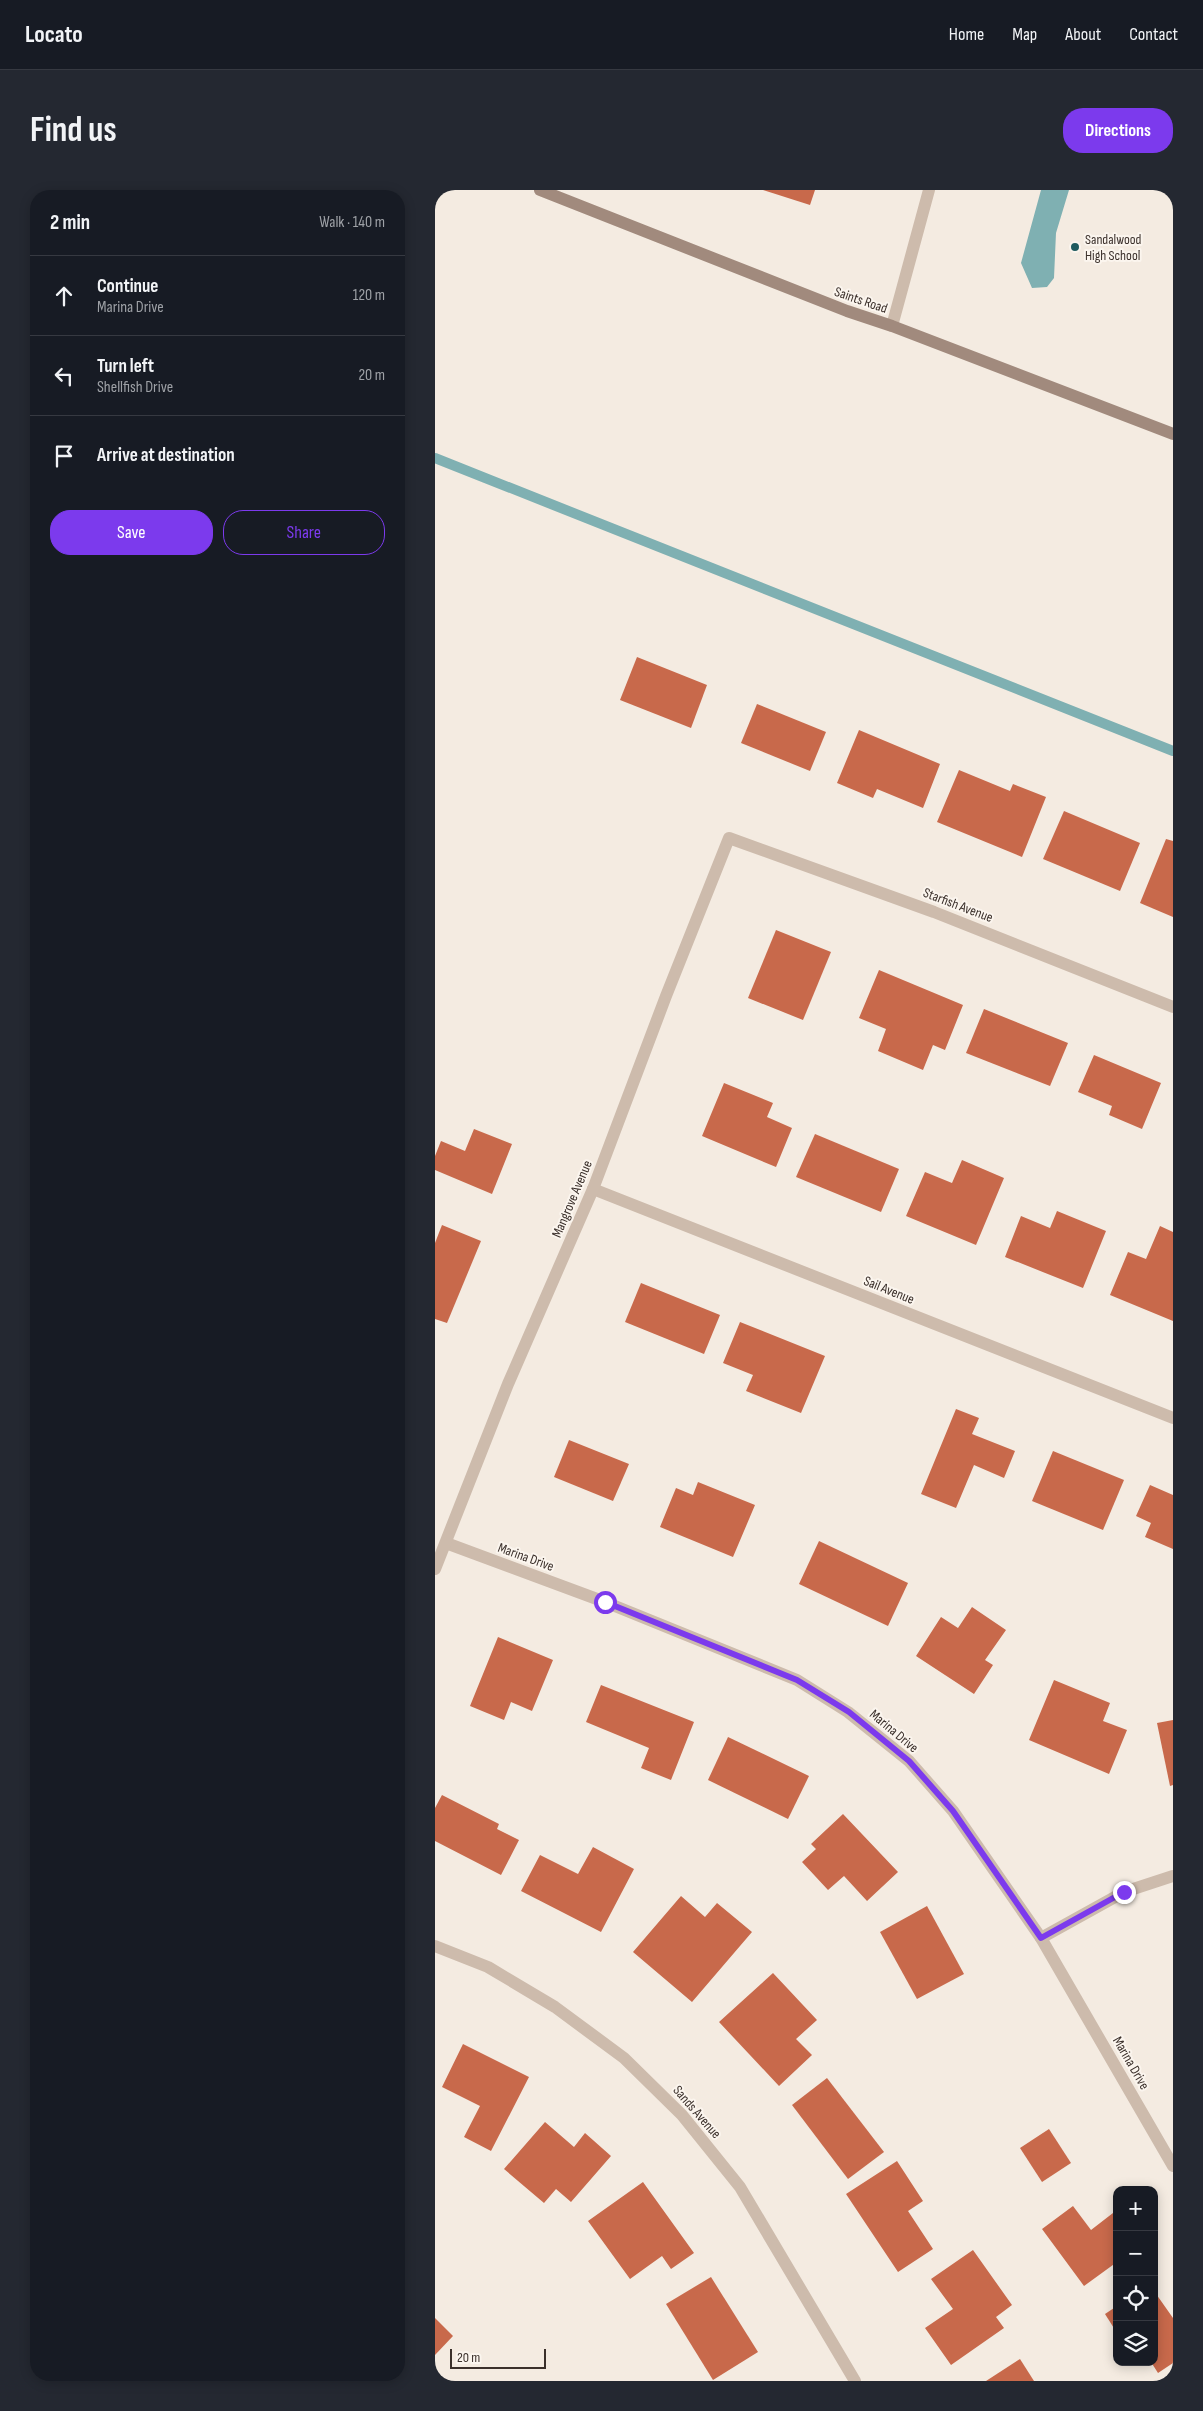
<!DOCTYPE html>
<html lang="en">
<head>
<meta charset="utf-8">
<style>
  body { margin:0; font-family:"Sofia Sans Condensed",sans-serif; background:#242831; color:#f1f3f6 }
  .controls { position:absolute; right:15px; bottom:15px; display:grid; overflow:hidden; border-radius:10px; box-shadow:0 2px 12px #0003 }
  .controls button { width:45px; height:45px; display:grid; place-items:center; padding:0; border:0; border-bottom:1px solid #363941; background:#171b24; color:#f1f3f6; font:25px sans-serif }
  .scale { position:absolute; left:15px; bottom:12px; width:96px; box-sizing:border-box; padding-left:5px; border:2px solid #3b302b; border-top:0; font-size:14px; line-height:18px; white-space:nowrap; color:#3b302b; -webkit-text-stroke:4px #fbf5ee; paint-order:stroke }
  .stop { position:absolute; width:15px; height:15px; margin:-11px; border:4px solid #7c3aed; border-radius:50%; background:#fff }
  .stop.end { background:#7c3aed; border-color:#fff; box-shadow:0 1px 5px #0008 }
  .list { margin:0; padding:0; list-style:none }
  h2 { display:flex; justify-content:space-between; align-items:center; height:65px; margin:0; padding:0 20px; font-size:21px }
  h2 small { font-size:16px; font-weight:400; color:#9ea1a6 }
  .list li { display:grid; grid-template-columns:32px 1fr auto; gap:15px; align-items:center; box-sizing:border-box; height:80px; padding:0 20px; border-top:1px solid #363941 }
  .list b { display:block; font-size:19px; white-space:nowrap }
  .list p { margin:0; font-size:16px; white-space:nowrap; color:#9ea1a6 }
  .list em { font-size:16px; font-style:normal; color:#9ea1a6 }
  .actions { display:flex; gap:10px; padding:15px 20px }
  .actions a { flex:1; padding:11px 0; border:1px solid #7c3aed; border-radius:20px; text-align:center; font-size:18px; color:#7c3aed }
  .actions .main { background:#7c3aed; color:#fff }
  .icon { flex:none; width:28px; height:28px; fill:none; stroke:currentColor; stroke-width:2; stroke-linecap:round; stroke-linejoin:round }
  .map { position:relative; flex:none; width:738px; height:2191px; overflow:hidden; border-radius:20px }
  header { display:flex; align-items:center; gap:30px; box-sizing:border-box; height:70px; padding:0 25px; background:#171b24; border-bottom:1px solid #363941 }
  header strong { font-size:24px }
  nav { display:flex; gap:28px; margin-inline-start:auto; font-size:18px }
  .intro { display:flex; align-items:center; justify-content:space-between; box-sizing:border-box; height:120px; padding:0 30px }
  h1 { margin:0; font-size:35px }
  .button { padding:12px 22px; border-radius:20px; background:#7c3aed; color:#fff; font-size:18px; font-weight:700 }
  main { display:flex; gap:30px; padding:0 30px }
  aside { flex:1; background:#171b24; border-radius:20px; box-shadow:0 2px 12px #0003 }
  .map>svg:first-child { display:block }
  .water { fill:#7fb0b2 }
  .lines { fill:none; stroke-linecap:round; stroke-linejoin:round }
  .stream { stroke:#7fb0b2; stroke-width:10 }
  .building { fill:#c8694b }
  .street { stroke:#cdbbac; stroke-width:12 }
  .secondary { stroke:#a18a7d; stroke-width:12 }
  .route { stroke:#7c3aed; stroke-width:6 }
  .poi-dot { fill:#1f5a5e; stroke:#fbf5ee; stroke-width:2 }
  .labels { text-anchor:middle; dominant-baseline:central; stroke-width:4; stroke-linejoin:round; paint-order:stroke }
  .poi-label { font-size:14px; fill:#3b302b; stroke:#fbf5ee; text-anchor:start }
  .street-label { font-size:14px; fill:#3b302b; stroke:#fbf5ee }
</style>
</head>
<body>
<header>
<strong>Locato</strong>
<nav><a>Home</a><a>Map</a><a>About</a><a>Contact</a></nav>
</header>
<div class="intro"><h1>Find us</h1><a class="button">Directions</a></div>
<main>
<aside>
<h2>2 min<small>Walk · 140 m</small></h2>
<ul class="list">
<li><svg class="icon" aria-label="ahead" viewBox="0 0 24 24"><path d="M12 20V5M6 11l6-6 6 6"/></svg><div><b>Continue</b><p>Marina Drive</p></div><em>120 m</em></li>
<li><svg class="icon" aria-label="left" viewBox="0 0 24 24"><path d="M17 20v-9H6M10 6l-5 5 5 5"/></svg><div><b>Turn left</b><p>Shellfish Drive</p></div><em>20 m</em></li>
<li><svg class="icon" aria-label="arrive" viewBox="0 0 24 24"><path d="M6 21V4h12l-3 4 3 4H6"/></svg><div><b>Arrive at destination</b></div></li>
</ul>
<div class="actions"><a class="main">Save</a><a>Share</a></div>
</aside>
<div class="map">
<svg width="738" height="2191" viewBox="0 0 738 2191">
  <rect width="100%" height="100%" fill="#f4ebe1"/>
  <path class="water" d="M606,0H634L621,43L619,88L612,97L597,98L586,73Z"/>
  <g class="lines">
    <path class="stream" d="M0,268L738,561"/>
  </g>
  <g class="building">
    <path d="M328,0H380L375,15Z"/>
    <path d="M202,467L272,495L256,538L185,510Z"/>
    <path d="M322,514L391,542L375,581L306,553Z"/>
    <path d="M424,540L505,574L488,618L442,599L438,608L402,593Z"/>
    <path d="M524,580L575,601L578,594L611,607L587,667L502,632Z"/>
    <path d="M629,621L705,653L685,701L608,669Z"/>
    <path d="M731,649L738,651V727L705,713Z"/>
    <path d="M341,740L396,762L368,830L313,808Z"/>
    <path d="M444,780L528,815L510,860L498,855L488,880L443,861L451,839L424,828Z"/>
    <path d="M549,819L633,853L615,896L531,863Z"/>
    <path d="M659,865L726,893L707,939L674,925L677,916L643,902Z"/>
    <path d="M289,893L338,913L332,927L357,938L341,977L267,946Z"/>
    <path d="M39,939L77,954L57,1004L0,980V966L6,951L30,961Z"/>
    <path d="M380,944L464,979L446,1022L361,987Z"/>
    <path d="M527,970L569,988L541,1055L471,1026L490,982L517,993Z"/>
    <path d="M622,1021L671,1041L648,1098L570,1067L586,1026L615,1038Z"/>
    <path d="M7,1035L46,1051L12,1133L0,1129V1053Z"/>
    <path d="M725,1036L738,1042V1131L675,1105L693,1062L711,1069Z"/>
    <path d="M206,1093L285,1125L269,1164L190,1132Z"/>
    <path d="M305,1132L390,1166L366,1223L311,1201L318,1185L288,1173Z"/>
    <path d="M521,1219L544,1228L537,1244L580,1261L569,1288L539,1275L521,1318L486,1304Z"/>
    <path d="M134,1250L194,1274L178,1311L119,1287Z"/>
    <path d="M618,1261L689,1290L668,1340L597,1311Z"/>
    <path d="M263,1292L320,1315L298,1367L225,1337L241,1298L258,1305Z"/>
    <path d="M715,1295L738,1305V1359L710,1347L716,1333L701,1326Z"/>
    <path d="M384,1351L473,1393L453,1436L364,1394Z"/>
    <path d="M537,1417L571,1440L550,1470L558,1475L539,1504L481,1466L506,1427L523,1438Z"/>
    <path d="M63,1447L118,1470L97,1521L76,1512L69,1530L35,1516Z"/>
    <path d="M619,1490L675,1513L668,1531L692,1540L674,1584L594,1550Z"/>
    <path d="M166,1495L259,1532L236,1590L206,1578L214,1558L151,1532Z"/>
    <path d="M738,1530V1595L735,1596L722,1533Z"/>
    <path d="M293,1547L374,1586L353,1629L273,1590Z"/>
    <path d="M7,1605L64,1634L62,1639L84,1650L66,1685L0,1651V1618Z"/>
    <path d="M408,1624L463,1682L432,1711L409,1686L393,1700L367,1672L381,1659L376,1654Z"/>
    <path d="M158,1657L199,1679L166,1742L86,1701L105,1665L143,1684Z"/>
    <path d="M246,1706L270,1727L282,1713L317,1742L257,1812L198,1762Z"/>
    <path d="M492,1716L529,1784L482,1809L445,1742Z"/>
    <path d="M338,1783L382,1830L361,1849L377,1865L344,1896L284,1832Z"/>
    <path d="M28,1854L94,1887L56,1961L29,1947L45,1916L7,1897Z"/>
    <path d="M392,1888L449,1962L413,1989L357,1915Z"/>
    <path d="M110,1932L139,1957L150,1943L176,1966L136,2012L121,1999L109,2013L69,1979Z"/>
    <path d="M614,1939L636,1973L607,1992L585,1958Z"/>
    <path d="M462,1971L488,2011L473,2021L498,2059L463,2082L411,2004Z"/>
    <path d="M208,1992L259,2063L236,2079L227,2066L195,2089L153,2031Z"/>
    <path d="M638,2016L656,2040L678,2023L682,2028V2072L649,2096L607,2039Z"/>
    <path d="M538,2060L577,2115L561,2127L569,2138L516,2175L490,2138L518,2119L496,2089Z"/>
    <path d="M276,2087L323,2162L278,2190L231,2114Z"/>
    <path d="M719,2101L738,2128V2173L723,2183L716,2172H719Z"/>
    <path d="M682,2116V2143L670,2124Z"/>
    <path d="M0,2128L18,2146L0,2165Z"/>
    <path d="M585,2169L599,2191H551Z"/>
  </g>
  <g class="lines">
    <g class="street">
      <path d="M457,136L494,0"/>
      <path d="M158,999L738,1228"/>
      <path d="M11,1353L170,1412L362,1490L413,1522L474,1571L518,1621L606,1748L738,1976"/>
      <path d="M0,1379L73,1194L158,999L231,806L294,648L499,722L738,817"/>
      <path d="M606,1748L689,1702L738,1686"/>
      <path d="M0,1756L53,1777L120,1817L189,1868L247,1925L305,1997L420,2191"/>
    </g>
    <path class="secondary" d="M105,0L412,121L457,136L738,244"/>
  </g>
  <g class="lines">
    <path class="route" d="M170,1412L362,1490L414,1522L474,1571L518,1621L606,1748L689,1702"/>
  </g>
  <circle class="poi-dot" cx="640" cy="57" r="5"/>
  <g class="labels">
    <g class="poi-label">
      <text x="650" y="49">Sandalwood<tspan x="650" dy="16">High School</tspan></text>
    </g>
    <g class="street-label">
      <text transform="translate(426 110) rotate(19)">Saints Road</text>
      <text transform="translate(523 715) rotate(21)">Starfish Avenue</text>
      <text transform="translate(137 1009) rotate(-67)">Mangrove Avenue</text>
      <text transform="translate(454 1100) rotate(22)">Sail Avenue</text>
      <text transform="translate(91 1367) rotate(20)">Marina Drive</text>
      <text transform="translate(459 1541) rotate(40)">Marina Drive</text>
      <text transform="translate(696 1873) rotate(60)">Marina Drive</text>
      <text transform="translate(262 1922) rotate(49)">Sands Avenue</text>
    </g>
  </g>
</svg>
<div class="controls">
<button>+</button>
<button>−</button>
<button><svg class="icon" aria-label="locate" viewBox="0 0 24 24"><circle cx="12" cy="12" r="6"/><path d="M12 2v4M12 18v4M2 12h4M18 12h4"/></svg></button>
<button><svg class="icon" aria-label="layers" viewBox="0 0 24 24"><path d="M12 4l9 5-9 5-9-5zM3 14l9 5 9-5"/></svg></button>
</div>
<div class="scale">20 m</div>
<div class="stop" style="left:170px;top:1412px"></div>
<div class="stop end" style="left:689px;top:1702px"></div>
</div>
</main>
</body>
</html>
